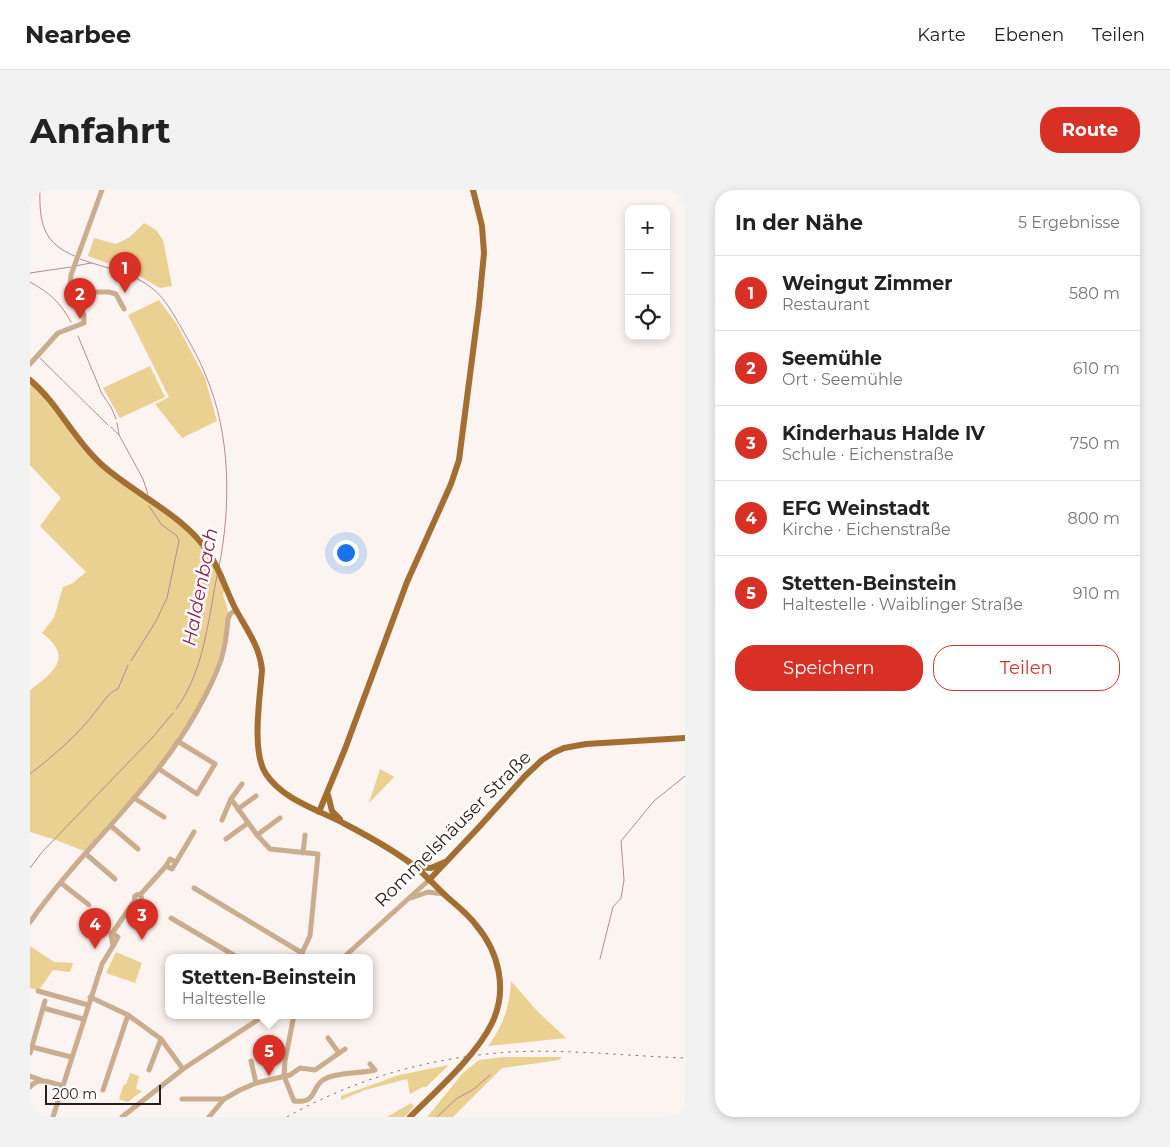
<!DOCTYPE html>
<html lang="de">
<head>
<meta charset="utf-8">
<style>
  body { margin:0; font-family:Montserrat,sans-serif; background:#f2f2f2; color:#222 }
  .controls { position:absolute; right:15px; top:15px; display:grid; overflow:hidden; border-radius:10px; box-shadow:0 2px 8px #0003 }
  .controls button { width:45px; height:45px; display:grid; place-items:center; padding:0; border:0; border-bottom:1px solid #e0e0e0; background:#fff; color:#222; font:25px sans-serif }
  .scale { position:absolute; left:15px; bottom:12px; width:116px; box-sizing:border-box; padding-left:5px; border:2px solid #251e1b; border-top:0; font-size:14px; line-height:18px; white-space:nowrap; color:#251e1b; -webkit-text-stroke:4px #fff; paint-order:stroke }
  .you { position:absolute; left:315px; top:362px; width:18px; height:18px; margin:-12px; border:4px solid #fff; border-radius:50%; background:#1a73e8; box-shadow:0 0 0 8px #1a73e833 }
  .badge { display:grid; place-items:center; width:32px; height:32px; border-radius:50%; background:#d93025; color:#fff; font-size:16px; font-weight:700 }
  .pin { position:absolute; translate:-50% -41px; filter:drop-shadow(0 1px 2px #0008) }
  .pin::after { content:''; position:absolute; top:26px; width:18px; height:15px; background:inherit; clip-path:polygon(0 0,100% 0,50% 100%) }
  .popup { position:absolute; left:135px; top:764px; width:208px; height:65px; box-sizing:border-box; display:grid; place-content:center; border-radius:10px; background:#fff; filter:drop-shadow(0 1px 4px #0005); font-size:16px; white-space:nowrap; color:#767676 }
  .popup b { font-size:19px; color:#222 }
  .popup::after { content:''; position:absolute; left:50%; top:100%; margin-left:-10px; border:10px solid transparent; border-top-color:#fff }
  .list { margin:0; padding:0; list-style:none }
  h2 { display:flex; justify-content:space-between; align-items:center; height:65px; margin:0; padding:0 20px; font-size:21px }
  h2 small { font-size:16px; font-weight:400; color:#767676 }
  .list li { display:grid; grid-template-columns:32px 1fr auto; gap:15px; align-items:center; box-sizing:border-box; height:75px; padding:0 20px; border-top:1px solid #e0e0e0 }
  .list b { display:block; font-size:19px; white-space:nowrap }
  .list p { margin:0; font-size:16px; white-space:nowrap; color:#767676 }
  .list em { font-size:16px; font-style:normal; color:#767676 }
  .actions { display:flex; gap:10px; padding:15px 20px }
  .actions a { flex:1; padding:11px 0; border:1px solid #d93025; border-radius:20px; text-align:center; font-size:18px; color:#d93025 }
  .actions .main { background:#d93025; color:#fff }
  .icon { flex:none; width:28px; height:28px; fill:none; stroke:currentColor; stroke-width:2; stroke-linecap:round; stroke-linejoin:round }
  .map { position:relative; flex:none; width:655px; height:927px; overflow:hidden; border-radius:20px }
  header { display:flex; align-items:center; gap:30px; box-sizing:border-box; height:70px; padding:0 25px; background:#fff; border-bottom:1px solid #e0e0e0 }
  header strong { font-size:24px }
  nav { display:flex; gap:28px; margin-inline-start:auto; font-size:18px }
  .intro { display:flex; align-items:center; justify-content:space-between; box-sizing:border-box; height:120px; padding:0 30px }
  h1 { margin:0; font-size:35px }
  .button { padding:12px 22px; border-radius:20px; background:#d93025; color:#fff; font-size:18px; font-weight:700 }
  main { display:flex; gap:30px; padding:0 30px }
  aside { flex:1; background:#fff; border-radius:20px; box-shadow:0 2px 8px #0003 }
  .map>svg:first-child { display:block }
  .green { fill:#ead091 }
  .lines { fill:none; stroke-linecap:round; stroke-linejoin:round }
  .stream { stroke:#b78a94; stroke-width:1 }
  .minor { stroke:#caad8e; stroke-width:5 }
  .major { stroke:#a26e31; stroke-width:6 }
  .rail { stroke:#817976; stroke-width:1; stroke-dasharray:2.5 5; stroke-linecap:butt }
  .labels { text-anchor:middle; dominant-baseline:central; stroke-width:5; stroke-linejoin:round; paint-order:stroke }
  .street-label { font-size:18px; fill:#251e1b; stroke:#fff }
  .water-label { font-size:19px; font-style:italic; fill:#92234e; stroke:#fff }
</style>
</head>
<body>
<header>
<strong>Nearbee</strong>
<nav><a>Karte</a><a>Ebenen</a><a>Teilen</a></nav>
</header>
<div class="intro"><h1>Anfahrt</h1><a class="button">Route</a></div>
<main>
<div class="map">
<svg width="655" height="927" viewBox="0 0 655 927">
  <rect width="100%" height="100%" fill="#fcf4f0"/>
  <g class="green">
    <path d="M114,33L126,40L133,50L142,96L130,98L104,83L58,66L64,48L86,54L100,47Z"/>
    <path d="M129,110L146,133L175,188L187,231L152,248L125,214L139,207L98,125Z"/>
    <path d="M120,176L135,207L90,228L73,198Z"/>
    <path d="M0,193L7,198L69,275L150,334L178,364L195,399L193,404C194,410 198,417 198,423C198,432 195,444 193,453C174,536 108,599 54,661L26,650L0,642V500C24,482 44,467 12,443L24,428L33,397L43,393L56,382L10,336L31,308L0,275Z"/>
    <path d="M350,579L364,587L339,613Z"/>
    <path d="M0,756L24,772L43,773L40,782L23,780L9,800L0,798Z"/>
    <path d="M86,762L112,773L105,793L76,783Z"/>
    <path d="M481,791L508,822L536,848L458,856C473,836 480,816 481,791Z"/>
    <path d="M474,867H532L529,870L472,878L423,927H397L433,883L449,870Z"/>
    <path d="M419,875L396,897H393L380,904L377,889L335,900L311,910V906L369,885Z"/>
    <path d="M100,883L109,886L106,899L112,901L98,912L89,909L94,894L96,895Z"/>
    <path d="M381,913L384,916L375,927H357Z"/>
  </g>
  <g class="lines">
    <g class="stream">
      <path d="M10,0C9,33 13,54 47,67"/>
      <path d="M50,69C74,78 103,82 123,99C136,109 144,126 152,139C161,155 170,170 176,186C201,245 201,316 189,377"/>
      <path d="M45,76L61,73"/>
      <path d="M0,83L41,77"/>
      <path d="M0,92C20,103 30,112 41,132"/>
      <path d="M48,146L72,204L81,217L86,229"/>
      <path d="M10,168L78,235"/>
      <path d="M87,233L89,245L113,289L118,304"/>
      <path d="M81,237L89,245"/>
      <path d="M101,471L126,431L137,408L149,351L147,346L131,334L119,316"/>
      <path d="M146,519C174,482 178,430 187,386"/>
      <path d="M0,584C23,566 48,545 66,521C73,513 78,502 88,499L98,475"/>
      <path d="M0,678L13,661L122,548L143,523"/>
      <path d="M570,769L583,717L591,708L594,690L591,651L624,611L655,586"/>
      <path d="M407,927L426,909L444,899L460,885"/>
    </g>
    <g class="minor">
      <path d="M43,102H79L86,104L94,119"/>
      <path d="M0,174L28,143L54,133V125L40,95L41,85L72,0"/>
      <path d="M129,579L167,604L185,574L149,552"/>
      <path d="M104,608L134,627"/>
      <path d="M201,609L227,645L240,659L288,664L280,746L270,767"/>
      <path d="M208,619L226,606"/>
      <path d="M192,630L201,609L212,594"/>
      <path d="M81,636L108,659"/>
      <path d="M227,645L250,628"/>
      <path d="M196,649L218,633"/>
      <path d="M273,663L275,645"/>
      <path d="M56,664L85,689"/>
      <path d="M136,676L142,679L164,642"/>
      <path d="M31,693L59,715"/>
      <path d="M164,698L272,763"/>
      <circle cx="108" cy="708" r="3.5"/>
      <path d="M110,705L136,676L140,669L146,672"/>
      <path d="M381,708L398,702L414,704"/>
      <path d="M141,728L207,767"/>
      <path d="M0,732C52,658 123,600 167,521C176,505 185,488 191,470C195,457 197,442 198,429L200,424L206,420"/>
      <path d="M82,743L88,747L83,756"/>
      <path d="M314,767L399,690"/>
      <path d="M8,801L58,815"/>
      <path d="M60,807L98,825L131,849L153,879"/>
      <path d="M13,818L53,829"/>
      <path d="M264,825L255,871L254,886L264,911C287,914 281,898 293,890C305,882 330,884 345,880L340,874"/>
      <path d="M298,848L309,863"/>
      <path d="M2,857L41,867"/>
      <path d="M0,863L15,811"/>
      <path d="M221,871L226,893"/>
      <path d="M119,880L131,849"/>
      <path d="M0,886L11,890"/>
      <path d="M0,897C9,886 21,893 33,896"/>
      <path d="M73,900L98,825"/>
      <path d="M152,909H194"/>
      <path d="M23,927L72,774L83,756L81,745L105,710"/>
      <path d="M92,927L153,879L235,825"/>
      <path d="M179,927L194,909L210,900L226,893L260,885L270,878L285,880L315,859"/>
    </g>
    <g class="major">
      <path d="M0,190C29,214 43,249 71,274C104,304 154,325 179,363C190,380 196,400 205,418C216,439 230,456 232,480C230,507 221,562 236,584C253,610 289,620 315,634C338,646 362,659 383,675C395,684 405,696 416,706C426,715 438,724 446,735C469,762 478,800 462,833C446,866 406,901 380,927"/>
      <path d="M298,605L302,621L310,629"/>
      <path d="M289,622L315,559L377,392L421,294L429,270L449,115L454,63L452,36L443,0"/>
      <path d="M386,677L401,678L415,672"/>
      <path d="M399,690L450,636L495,586L512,570L523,563L534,558L556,554L655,548"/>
    </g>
    <path class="rail" d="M257,927C326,888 402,867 481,862C538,859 597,866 655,868"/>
  </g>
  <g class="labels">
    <g class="street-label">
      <text transform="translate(423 639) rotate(-45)">Rommelshäuser Straße</text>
    </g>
    <g class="water-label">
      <text transform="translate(170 397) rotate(-79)">Haldenbach</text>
    </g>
  </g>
</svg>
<div class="controls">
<button>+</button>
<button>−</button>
<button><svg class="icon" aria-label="locate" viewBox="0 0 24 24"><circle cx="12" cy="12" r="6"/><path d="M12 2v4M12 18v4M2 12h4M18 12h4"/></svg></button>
</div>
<div class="scale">200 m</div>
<div class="you"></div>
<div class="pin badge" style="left:95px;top:103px">1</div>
<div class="pin badge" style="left:50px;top:129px">2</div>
<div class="pin badge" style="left:112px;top:750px">3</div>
<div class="pin badge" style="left:65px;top:759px">4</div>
<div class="pin badge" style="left:239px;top:886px">5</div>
<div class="popup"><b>Stetten-Beinstein</b>Haltestelle</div>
</div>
<aside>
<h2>In der Nähe<small>5 Ergebnisse</small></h2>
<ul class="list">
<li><span class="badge">1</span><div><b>Weingut Zimmer</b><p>Restaurant</p></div><em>580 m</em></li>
<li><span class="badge">2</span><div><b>Seemühle</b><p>Ort · Seemühle</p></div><em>610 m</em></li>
<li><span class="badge">3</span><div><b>Kinderhaus Halde IV</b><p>Schule · Eichenstraße</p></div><em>750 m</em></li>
<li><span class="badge">4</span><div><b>EFG Weinstadt</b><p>Kirche · Eichenstraße</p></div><em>800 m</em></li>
<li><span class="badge">5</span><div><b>Stetten-Beinstein</b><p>Haltestelle · Waiblinger Straße</p></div><em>910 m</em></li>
</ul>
<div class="actions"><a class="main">Speichern</a><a>Teilen</a></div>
</aside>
</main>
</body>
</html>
